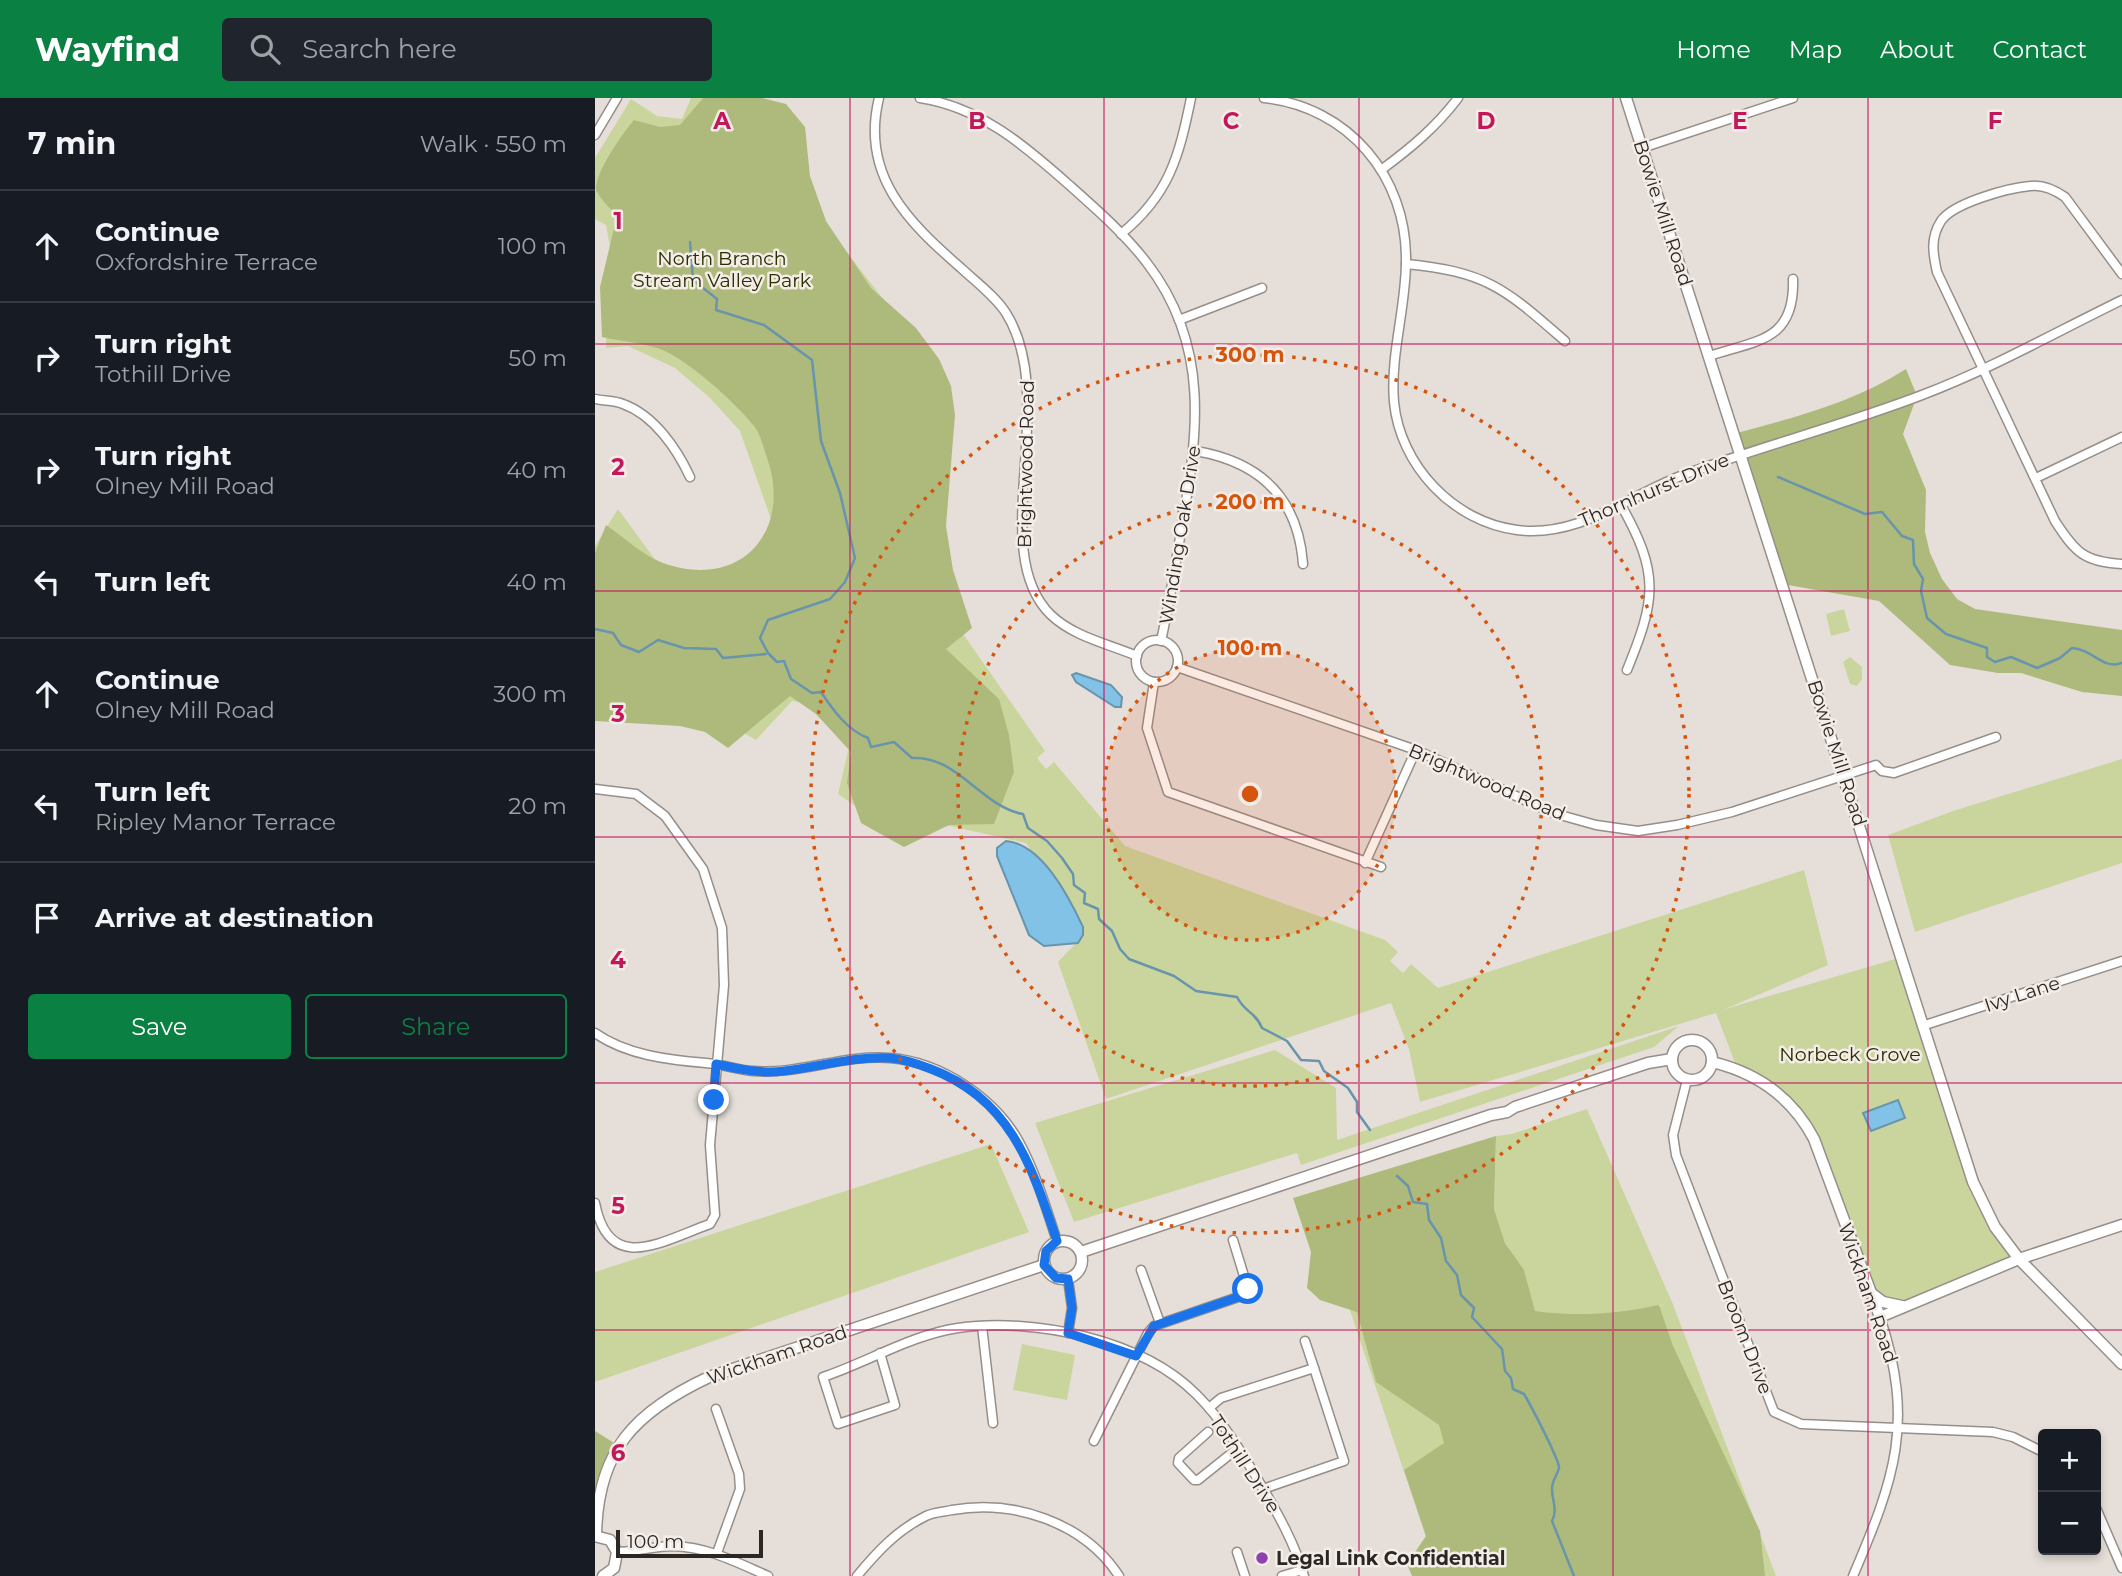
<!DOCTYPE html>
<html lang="en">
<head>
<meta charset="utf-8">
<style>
  body { margin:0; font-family:Montserrat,sans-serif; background:#20242c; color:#f1f3f6 }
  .controls { position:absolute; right:21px; bottom:21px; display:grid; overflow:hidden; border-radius:7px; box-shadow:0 4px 10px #0003 }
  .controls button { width:63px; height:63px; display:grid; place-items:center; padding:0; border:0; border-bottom:2px solid #363941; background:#171b24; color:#f1f3f6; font:35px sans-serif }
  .scale { position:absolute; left:21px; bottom:18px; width:147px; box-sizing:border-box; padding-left:7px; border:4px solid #2a2725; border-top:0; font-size:19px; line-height:24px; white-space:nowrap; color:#2a2725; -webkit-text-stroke:5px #f4ece6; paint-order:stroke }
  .stop { position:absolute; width:21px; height:21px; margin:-16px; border:5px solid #1a73e8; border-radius:50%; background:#fff }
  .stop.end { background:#1a73e8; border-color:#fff; box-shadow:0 2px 7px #0008 }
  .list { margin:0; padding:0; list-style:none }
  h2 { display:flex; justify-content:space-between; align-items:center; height:91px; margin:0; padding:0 28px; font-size:30px }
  h2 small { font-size:23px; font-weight:400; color:#9ea1a6 }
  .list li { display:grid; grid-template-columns:46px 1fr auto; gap:21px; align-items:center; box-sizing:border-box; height:112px; padding:0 28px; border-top:2px solid #363941 }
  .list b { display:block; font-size:26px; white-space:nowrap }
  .list p { margin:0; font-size:23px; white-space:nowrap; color:#9ea1a6 }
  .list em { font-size:23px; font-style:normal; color:#9ea1a6 }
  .actions { display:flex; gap:14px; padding:21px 28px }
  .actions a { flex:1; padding:16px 0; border:2px solid #0b8043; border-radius:7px; text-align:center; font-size:24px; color:#0b8043 }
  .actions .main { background:#0b8043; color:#fff }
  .icon { flex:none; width:38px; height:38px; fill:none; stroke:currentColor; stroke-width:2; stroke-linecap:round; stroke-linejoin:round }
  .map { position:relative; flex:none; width:1527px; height:1478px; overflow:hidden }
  header { display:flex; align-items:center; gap:42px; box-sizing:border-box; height:98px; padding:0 35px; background:#0b8043; color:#fff }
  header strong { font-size:33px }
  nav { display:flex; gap:38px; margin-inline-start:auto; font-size:24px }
  .search { width:490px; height:63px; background:#20242c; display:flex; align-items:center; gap:18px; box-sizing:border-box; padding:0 24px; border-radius:7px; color:#9ea1a6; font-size:26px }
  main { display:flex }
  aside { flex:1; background:#171b24 }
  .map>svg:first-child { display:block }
  .green { fill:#cad59e }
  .forest { fill:#aeba7c }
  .water { fill:#82c2e6; stroke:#6894ac; stroke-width:2 }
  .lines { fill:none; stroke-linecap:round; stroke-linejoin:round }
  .stream { stroke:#6894ac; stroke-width:2.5 }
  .minor-casing { stroke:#968e89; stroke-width:11 }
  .tertiary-casing { stroke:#968e89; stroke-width:13 }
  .minor { stroke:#fff; stroke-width:8 }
  .tertiary { stroke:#fff; stroke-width:10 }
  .route { stroke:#1a73e8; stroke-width:9 }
  .grid { fill:none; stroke:#c2185b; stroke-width:2; stroke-opacity:0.55 }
  .ring { fill:none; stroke:#d5540e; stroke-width:3.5; stroke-dasharray:3.5 7 }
  .poi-dot { fill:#8f41b2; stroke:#f4ece6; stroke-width:2.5 }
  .labels { text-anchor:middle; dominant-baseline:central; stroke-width:5; stroke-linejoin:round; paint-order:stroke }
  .street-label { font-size:19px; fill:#2a2725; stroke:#f4ece6 }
  .park-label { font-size:19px; fill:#282e00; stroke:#f4ece6 }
  .poi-label { font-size:19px; font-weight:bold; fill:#2a2725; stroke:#f4ece6; text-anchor:start }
  .grid-label { font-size:23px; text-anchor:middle; font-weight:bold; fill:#c2185b; stroke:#f4ece6; stroke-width:5; stroke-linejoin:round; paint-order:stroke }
  .centre { fill:#d5540e; stroke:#f4ece6; stroke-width:3.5 }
  .ring-label { font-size:21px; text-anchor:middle; font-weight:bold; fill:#d5540e; stroke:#f4ece6; stroke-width:5; stroke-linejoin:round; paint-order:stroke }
</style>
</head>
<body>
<header>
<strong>Wayfind</strong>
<div class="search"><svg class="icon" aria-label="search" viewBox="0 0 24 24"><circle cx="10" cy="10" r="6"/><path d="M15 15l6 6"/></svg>Search here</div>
<nav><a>Home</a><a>Map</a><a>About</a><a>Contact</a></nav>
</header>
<main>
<aside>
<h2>7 min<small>Walk · 550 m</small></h2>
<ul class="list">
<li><svg class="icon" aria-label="ahead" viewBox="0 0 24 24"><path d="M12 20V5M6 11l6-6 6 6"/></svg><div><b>Continue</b><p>Oxfordshire Terrace</p></div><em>100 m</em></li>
<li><svg class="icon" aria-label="right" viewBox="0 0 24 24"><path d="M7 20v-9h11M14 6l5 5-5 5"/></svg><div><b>Turn right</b><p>Tothill Drive</p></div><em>50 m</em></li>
<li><svg class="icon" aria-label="right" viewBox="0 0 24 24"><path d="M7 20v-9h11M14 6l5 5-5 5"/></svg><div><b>Turn right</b><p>Olney Mill Road</p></div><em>40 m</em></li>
<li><svg class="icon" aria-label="left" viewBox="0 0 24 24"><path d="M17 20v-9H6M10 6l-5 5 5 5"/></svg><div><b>Turn left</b></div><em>40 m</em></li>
<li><svg class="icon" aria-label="ahead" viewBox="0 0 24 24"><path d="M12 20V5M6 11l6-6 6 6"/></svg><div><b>Continue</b><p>Olney Mill Road</p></div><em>300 m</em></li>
<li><svg class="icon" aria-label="left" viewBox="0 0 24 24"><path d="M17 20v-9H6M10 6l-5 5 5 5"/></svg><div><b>Turn left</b><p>Ripley Manor Terrace</p></div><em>20 m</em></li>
<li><svg class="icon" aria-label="arrive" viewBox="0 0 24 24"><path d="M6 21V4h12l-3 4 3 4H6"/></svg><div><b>Arrive at destination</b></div></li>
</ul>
<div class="actions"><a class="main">Save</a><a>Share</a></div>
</aside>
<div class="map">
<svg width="1527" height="1478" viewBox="0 0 1527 1478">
  <rect width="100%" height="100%" fill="#e6dfd9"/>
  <g class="green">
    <path d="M96,0H162L199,86L292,206L349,460L359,523L450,653L442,660L451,671L459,664L530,748L790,842L803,854L795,863L808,875L816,866L843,890L1209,772L1233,867L1130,911L1307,859L1378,1084L1424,1161L1285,1219L1219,1041L1194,1003L1142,970L1121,915L825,1004L814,951L796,905L511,1001L463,864L481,845L485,824L431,745L355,728L294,731L243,696L255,645L217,606L197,603L161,642L123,620L0,613V448L23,411L75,482L148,468L177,424L145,333L115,300L80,270L33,248L11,250L12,195L18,165L11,127L0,121V60L36,1L62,18L87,21Z"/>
    <path d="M1249,511L1255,533L1236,538L1231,516Z"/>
    <path d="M1255,559L1267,569V581L1262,588L1255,586L1248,564Z"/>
    <path d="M1527,661V765L1320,834L1293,737L1361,712Z"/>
    <path d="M1084,928L1059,949L706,1067L702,1055L479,1124L440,1025L680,952L741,990L742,1042Z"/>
    <path d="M992,1011L1077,1204L1181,1478H844L716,1096L942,1254L1071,1206L1017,1217L987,1218L940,1214L929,1172L910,1145L899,1111L901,1038L917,1036Z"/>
    <path d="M396,1046L434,1134L0,1284V1174Z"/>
    <path d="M427,1246L480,1257L472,1302L418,1292Z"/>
  </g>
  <g class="forest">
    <path d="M108,0H167L191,6L210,29L215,78L231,123L276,190L321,230L344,261L356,288L360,317L351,428L358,472L377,530L351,551L404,601L414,637L419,674L399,726L354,727L309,749L266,725L252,685L256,654L221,616L195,598L133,650L110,634L85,628L0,623V455L11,427C29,439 48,458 68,465C147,493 199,432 171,357C168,348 165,335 159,328C141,305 92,261 65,251C47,245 26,243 7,239L5,189L22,118C15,110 5,101 1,92C0,74 28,35 39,22L65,29L85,27Z"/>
    <path d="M1311,271L1322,298L1308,336L1331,392L1330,434L1335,455L1347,481L1362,501L1380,511L1527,532V598L1487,594L1426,575H1403L1355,567L1284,503L1187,486L1138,336C1198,320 1258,305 1311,271Z"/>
    <path d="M901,1038L899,1111L910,1145L929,1172L940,1213C983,1219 1021,1216 1064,1207L1078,1248L1165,1433L1170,1478H817L812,1466L831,1438L809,1372L849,1345L844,1327L781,1284L762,1214L725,1202L712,1190L716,1154L698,1100Z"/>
    <path d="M0,1333L24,1348L0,1409Z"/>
  </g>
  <g class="water">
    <path d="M481,575L516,587L527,599L526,609H520L481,584L477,577Z"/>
    <path d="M411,743C447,746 474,799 488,829V837L483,845L449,848L434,837L402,758V750Z"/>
    <path d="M1303,1002L1310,1020L1276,1033L1268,1015Z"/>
  </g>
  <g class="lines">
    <g class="stream">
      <path d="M95,144L98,182L122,201L121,212L169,227L217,262L226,343L245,395L260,460L250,484L235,501L173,522L165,540L173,555L182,564L189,563L196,581L217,595L226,594C238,612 252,632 273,640L276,649L299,644L317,660C362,657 387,709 428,716L433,730L452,743L467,760L478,776L479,787L490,795L489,805L503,811L504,821L517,833L525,851L534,861L579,878L601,893L642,899C650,915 660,913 667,930L692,943L706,962L724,963L729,973L753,990L762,1004V1014L775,1032"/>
      <path d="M1183,379L1270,416L1287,414L1307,438L1318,442L1319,466L1328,481L1326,493L1332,520L1351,536L1392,550V559L1400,564L1416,559L1442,570L1465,560L1477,550C1498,551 1507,572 1527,565"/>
      <path d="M0,531L18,535L26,547L44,554L63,542L89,550L121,551L128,560L171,556"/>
      <path d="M802,1078L813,1088L818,1104L832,1106L834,1122L846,1140L851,1163L862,1177L866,1197L879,1210L877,1219L907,1251L910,1273L916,1280L918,1291L929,1296C935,1306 965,1363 964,1370C962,1378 957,1382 957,1391C957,1402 963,1412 957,1423L979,1478"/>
    </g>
    <g class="minor-casing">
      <g id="minor">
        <path d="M284,0C265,77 313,124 366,170C381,184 400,198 411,215C466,303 390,453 456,517C479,539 514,546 542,558"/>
        <path d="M325,0C385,9 429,47 473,86C500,110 530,136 552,165C616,248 603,337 586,433C580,470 574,507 566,543"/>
        <path d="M669,0C754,9 812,79 811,163C811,210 795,257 799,304C805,367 858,424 922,432C984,440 1033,398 1088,377C1167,348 1249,327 1327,297C1396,271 1461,234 1527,202"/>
        <path d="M0,37L22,0"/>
        <path d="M1047,50L1198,0"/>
        <path d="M786,72C816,50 841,29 863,0"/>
        <path d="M526,136C574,97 584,59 596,0"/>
        <path d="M811,166C893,174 910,191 970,243"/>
        <path d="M1527,176L1470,99C1460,92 1448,86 1435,88C1413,90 1358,105 1346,123C1335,140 1338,156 1342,174L1460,423C1480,454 1489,464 1527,466"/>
        <path d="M584,222L667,190"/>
        <path d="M1114,258C1163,242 1200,243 1198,181"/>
        <path d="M0,301C9,303 20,302 28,306C59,317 82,351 95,379"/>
        <path d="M601,353C665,364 703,400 708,466"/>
        <path d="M1441,380L1527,339"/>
        <path d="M1026,407C1065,476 1061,501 1032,572"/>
        <circle cx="562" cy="563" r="21"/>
        <path d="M582,569L821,652L958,715L1001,727L1043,733L1082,727L1137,714L1281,667L1287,673L1299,675L1401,639"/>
        <path d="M559,584L552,630L573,694L786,769"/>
        <path d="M0,691L41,696L70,718L108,771L127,830L129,887L115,1047L120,1117L115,1126C67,1143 14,1178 0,1105"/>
        <path d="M770,765L821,652"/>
        <path d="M1327,928L1527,863"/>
        <path d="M0,935C31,957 74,962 111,965C127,966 142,972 158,973C204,977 249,956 295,960C346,964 400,1000 424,1044C441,1075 451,1110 462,1143"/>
        <path d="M1092,982L1078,1037L1081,1057L1179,1314L1206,1326L1398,1334L1418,1339L1448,1354"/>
        <path d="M546,1172L565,1225"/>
        <path d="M473,1181L477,1210L473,1235"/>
        <path d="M387,1228L398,1325"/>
        <path d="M710,1243L719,1270"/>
        <path d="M285,1255L300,1307L243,1326L228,1279C273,1264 316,1237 363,1230C437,1219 547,1241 602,1297C628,1323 647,1355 666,1387C683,1416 700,1446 709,1478"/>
        <path d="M614,1310L626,1300L719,1270L749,1363L668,1391"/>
        <path d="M121,1311L144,1376L145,1391L122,1455"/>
        <path d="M613,1334L584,1360L583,1365L599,1382H603L643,1350"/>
        <path d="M499,1343L553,1235L559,1228L652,1196L653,1191L638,1142"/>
        <path d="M1501,1410L1527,1470"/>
        <path d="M22,1454C41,1454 59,1448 78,1448C113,1449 141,1464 173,1478"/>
        <path d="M642,1454L650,1478"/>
        <path d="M262,1478C282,1454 302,1432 331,1418C339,1414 349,1414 357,1412C418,1401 489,1424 524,1478"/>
        <path d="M687,1478L707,1472"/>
        <path d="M1258,1478C1300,1380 1320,1324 1285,1219"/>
      </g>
    </g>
    <g class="tertiary-casing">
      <g id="tertiary">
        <path d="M1031,0L1378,1084L1400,1129L1424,1161L1527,1266"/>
        <circle cx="1097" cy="962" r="20"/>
        <path d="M1117,964C1163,975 1197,999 1219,1041L1285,1219L1424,1161L1527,1127"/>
        <circle cx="468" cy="1162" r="19"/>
        <path d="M486,1154L896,1017L912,1014L920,1009L1053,965L1077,961"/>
        <path d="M1276,1195L1288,1204L1307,1208"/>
        <path d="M0,1438L15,1442L22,1454L19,1470L8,1478"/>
        <path d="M1,1438C2,1352 40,1314 114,1279L449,1167"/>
      </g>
    </g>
    <use href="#minor" class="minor"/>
    <use href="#tertiary" class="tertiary"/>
  </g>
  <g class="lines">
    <path class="route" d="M119,1002L121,966C143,971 166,976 189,973C224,969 259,958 295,960C308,961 323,966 336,971C416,1001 437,1069 462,1143L451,1153L449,1167L461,1180L473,1181L477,1210L473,1235L541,1258L559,1228L652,1196L653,1191"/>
  </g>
  <path class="grid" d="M255,0V1478M509,0V1478M764,0V1478M1018,0V1478M1273,0V1478M0,246H1527M0,493H1527M0,739H1527M0,985H1527M0,1232H1527"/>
  <circle cx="655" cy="696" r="146" fill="#d5540e" fill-opacity=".12"/>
  <g class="ring">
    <circle cx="655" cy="696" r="146"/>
    <circle cx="655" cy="696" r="292"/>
    <circle cx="655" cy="696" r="439"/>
  </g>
  <circle class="poi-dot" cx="667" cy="1460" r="7"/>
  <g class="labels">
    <g class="street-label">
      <text transform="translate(1068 115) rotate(72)">Bowie Mill Road</text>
      <text transform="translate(431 366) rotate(-89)">Brightwood Road</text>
      <text transform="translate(1059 392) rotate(-23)">Thornhurst Drive</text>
      <text transform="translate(585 437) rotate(-81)">Winding Oak Drive</text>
      <text transform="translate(1242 655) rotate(72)">Bowie Mill Road</text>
      <text transform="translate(892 684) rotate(23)">Brightwood Road</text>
      <text transform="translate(1427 896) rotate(-18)">Ivy Lane</text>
      <text transform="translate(1273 1195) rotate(71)">Wickham Road</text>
      <text transform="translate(1150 1239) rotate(69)">Broom Drive</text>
      <text transform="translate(182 1257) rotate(-19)">Wickham Road</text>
      <text transform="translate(650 1366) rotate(57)">Tothill Drive</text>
    </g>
    <g class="park-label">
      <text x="127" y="160">North Branch<tspan x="127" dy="22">Stream Valley Park</tspan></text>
      <text x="1255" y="956">Norbeck Grove</text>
    </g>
    <g class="poi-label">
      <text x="681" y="1460">Legal Link Confidential</text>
    </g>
  </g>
  <g class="grid-label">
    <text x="127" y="31">A</text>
    <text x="382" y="31">B</text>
    <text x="636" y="31">C</text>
    <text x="891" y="31">D</text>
    <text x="1145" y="31">E</text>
    <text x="1400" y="31">F</text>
    <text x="23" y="131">1</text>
    <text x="23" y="377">2</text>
    <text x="23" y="624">3</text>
    <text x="23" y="870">4</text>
    <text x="23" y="1116">5</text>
    <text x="23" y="1363">6</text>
  </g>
  <circle cx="655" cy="696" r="10" class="centre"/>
  <g class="ring-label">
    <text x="655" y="264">300 m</text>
    <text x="655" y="411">200 m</text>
    <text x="655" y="557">100 m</text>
  </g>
</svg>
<div class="controls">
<button>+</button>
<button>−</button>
</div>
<div class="scale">100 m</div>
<div class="stop" style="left:653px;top:1191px"></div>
<div class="stop end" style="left:119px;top:1002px"></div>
</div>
</main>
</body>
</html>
